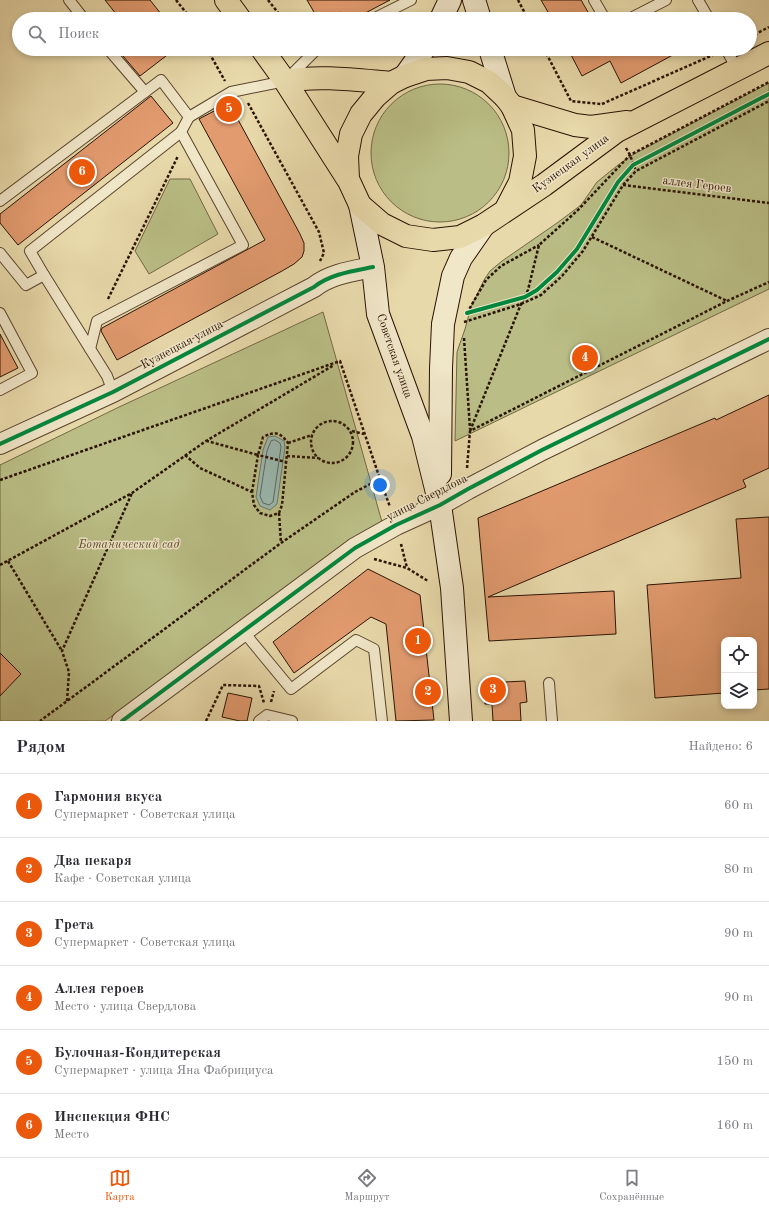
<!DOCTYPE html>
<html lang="ru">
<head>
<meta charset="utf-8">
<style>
  body { margin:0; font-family:"Old Standard TT",serif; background:#f7f7f7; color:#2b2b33 }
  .controls { position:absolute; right:12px; bottom:12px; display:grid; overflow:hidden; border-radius:8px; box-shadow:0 2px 6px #0003 }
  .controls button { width:36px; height:36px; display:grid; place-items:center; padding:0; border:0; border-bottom:1px solid #e1e1e2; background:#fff; color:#2b2b33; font:20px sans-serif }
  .you { position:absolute; left:380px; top:485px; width:14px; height:14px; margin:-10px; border:3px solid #fff; border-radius:50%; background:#1a73e8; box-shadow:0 0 0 6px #1a73e833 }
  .badge { display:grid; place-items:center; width:26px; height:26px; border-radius:50%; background:#ea580c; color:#fff; font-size:13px; font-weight:700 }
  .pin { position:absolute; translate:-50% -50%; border:2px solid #fff; box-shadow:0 1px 4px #0006 }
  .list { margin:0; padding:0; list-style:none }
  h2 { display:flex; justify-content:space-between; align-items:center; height:52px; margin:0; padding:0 16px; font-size:17px }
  h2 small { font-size:13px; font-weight:400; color:#7c7c81 }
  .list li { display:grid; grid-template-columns:26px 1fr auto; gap:12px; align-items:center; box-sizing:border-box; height:64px; padding:0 16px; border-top:1px solid #e1e1e2 }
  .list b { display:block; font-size:15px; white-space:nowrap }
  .list p { margin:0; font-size:13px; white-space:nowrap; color:#7c7c81 }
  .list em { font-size:13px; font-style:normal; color:#7c7c81 }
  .icon { flex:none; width:22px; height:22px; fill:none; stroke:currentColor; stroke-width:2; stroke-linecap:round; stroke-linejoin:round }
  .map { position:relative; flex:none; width:769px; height:721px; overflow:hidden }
  .search { position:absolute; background:#fff; box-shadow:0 2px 6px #0003; left:12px; right:12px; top:12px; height:44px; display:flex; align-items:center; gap:10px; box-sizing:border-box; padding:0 14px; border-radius:22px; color:#7c7c81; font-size:15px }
  .sheet { height:436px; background:#fff }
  nav { display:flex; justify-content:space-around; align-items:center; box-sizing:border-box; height:56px; border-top:1px solid #e1e1e2; background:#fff; font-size:11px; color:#7c7c81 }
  nav a { display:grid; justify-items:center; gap:2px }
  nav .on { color:#ea580c }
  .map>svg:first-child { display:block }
  .green { fill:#babe86; stroke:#726844 }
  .water { fill:#99b9b1; stroke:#6d766b }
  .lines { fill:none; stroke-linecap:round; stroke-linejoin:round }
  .shore { stroke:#62665a; stroke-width:1 }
  .building { fill:#e29b6f; stroke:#2a1202 }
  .lane-casing { stroke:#5a442c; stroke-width:12 }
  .street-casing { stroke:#5a442c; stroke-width:22 }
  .secondary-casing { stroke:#2a1202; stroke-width:24 }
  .primary-casing { stroke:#2a1202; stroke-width:24 }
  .path { stroke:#2a1202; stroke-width:2.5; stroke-dasharray:3 2; stroke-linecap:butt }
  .lane { stroke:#f0e6c8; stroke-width:10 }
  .street { stroke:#f0e6c8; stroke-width:20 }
  .secondary { stroke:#f0e6c8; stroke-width:22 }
  .primary { stroke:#e8d9aa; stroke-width:22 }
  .cycleway-casing { stroke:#f0e6c8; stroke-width:6 }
  .cycleway { stroke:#00873e; stroke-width:4 }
  .labels { text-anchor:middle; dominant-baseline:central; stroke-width:3; stroke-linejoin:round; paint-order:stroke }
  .street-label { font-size:12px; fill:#2a1202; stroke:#f0e6c8 }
  .park-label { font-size:12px; font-style:italic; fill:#5c4e30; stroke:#f0e6c8 }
</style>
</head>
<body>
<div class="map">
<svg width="769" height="721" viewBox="0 0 769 721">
  <rect width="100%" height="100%" fill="#e8d9aa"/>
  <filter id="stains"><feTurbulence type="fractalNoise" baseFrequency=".005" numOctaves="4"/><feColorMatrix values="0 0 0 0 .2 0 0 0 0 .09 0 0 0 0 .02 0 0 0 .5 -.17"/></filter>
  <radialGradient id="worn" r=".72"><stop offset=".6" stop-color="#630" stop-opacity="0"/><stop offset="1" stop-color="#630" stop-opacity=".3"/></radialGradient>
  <g class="green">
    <path d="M769,83V289L455,441L457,352L465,329L471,307L484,280L490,271L502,261L557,223L581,205L597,182L618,165L634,154Z"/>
    <circle cx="440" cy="153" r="69"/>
    <path d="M170,179H190L218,234L149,274L135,251Z"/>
    <path d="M323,312L382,522L105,721H0V465L117,408Z"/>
  </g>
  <path class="water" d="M275,436L284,441L285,447L277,504L270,510L260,506L256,497L263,450L268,437Z"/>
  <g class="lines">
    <path class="shore" d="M275,440L280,443L281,447L273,502L269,505L263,503L260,496L267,451L271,441Z"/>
  </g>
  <g class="building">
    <path d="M105,0H150L165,19H120Z"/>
    <path d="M307,0H390L354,19H344L340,12L327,19H318Z"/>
    <path d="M541,0H581L592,19H552Z"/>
    <path d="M117,49H175L140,76Z"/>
    <path d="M568,49H684L621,83L610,61L582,76Z"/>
    <path d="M151,96L173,123L18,245L0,223V214Z"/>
    <path d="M229,103L300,234L304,243V251L302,257L294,264L282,271L117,360L101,331L102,328L265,240L199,119Z"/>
    <path d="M0,334L18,368L0,377Z"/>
    <path d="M769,395V468L743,480L746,487L488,597L614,591L616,634L489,641L478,518L715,418L716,420Z"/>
    <path d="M769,517V689L754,690V640H724V693L655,698L647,585L741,578L736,519Z"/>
    <path d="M368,569L420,595L434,720L396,721L386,624L371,617L294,673L273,642Z"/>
    <path d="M0,653L21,674L0,696Z"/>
    <path d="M525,681L527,702L520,703L521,721H493L492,704H485L484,683Z"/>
    <path d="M228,693L252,698L247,721H240L222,717Z"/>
  </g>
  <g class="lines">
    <g class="lane-casing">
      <g id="lane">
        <path d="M69,0L84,19"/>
        <path d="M594,0L605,19"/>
        <path d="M698,0L709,19"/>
        <path d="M373,19L411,0"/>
        <path d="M629,19L666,0"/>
        <path d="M108,49L145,92"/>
        <path d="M726,49L737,69"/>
        <path d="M0,201L161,80L189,117L231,92L285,81L317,49"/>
        <path d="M0,253L26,285L44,275L107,376L113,392"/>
        <path d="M44,275L30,251L181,132"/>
        <path d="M0,313L32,373L0,390"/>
        <path d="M90,349L97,321L243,245L181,132L189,117"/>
        <path d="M243,631L291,689L356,640L374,649L382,721"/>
        <path d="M549,683L552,721"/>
        <path d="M259,721L267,715L292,721"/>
      </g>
    </g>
    <g class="street-casing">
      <g id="street">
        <path d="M0,444L113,392L314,287C330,274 353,271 373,267"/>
        <path d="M122,721L355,548L396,525L440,505L468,489L542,450L769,339"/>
      </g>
    </g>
    <g class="secondary-casing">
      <g id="secondary">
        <path d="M474,0L480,19"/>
        <path d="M441,19L450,0"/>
        <path d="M490,49L505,97"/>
        <path d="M405,76L424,49"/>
        <path d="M360,205L373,267L378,314L423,436L440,505L452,588L461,721"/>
        <path d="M440,474L441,368L443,324L453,276L461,258L484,225"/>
      </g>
    </g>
    <g class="primary-casing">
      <g id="primary">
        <path d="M226,0L240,19"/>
        <path d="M262,49L285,81L347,178"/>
        <path d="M285,81C320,75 356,80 391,83"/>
        <path d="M512,106L575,125L591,127L627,122"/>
        <path d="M506,209L520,182L525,156L523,130L512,106L505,97L489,82L469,72L447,68L426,69L405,76L391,83L375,97L361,114L351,134L347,156L348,179L360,205L382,224L406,236L433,240L460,237L484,225L544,185L617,131L769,53"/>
      </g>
    </g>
    <g class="path">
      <path d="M176,0L191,19"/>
      <path d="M268,0L283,19"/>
      <path d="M518,0L528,19"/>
      <path d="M750,37L769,27"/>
      <path d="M207,49L225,81"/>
      <path d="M544,49L571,101L601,104"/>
      <path d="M248,103L319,232L324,253L320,261"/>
      <path d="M602,104L715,54"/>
      <path d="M626,148L630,155L636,171"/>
      <path d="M623,185L769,203"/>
      <path d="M592,237L727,301"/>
      <path d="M108,299L178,156"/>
      <path d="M467,313L486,280L501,266L539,245"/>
      <path d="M464,322L521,304L541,295L562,276L583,251L623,185L636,171L769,101"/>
      <path d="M464,338L470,429"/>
      <circle cx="332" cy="442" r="21"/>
      <path d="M352,431L364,434"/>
      <path d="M470,431L521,304L528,290L539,245L578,210L630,155L769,82"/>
      <path d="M288,443L312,435"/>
      <path d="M185,455L200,468L252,492L254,505L260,513L270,516L279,513L282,505L288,443C280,432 275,431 263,437L258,455L207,441"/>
      <path d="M287,456L318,458"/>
      <path d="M467,468L470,431L727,301L769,282"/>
      <path d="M380,479L390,507"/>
      <path d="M0,480L340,361L380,479L355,492L281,543L40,721"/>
      <path d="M252,492L258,455L286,462"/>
      <path d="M279,513L281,543"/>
      <path d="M401,544L407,568"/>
      <path d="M374,559L407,568L428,581"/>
      <path d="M8,561L62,651"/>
      <path d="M0,565L132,493L206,441L334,365"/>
      <path d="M67,701L69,672L62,651L132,493"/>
      <path d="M271,702L274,691"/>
      <path d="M206,721L223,685L259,686L264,703"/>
    </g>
    <use href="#lane" class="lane"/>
    <use href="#street" class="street"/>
    <use href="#secondary" class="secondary"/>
    <use href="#primary" class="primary"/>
    <g class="cycleway-casing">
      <g id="cycleway">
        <path d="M467,313L525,297L537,290L557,272L577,249L618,182L633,165L769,94"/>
        <path d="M0,444L113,392L314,287C330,274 353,271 373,267"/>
        <path d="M122,721L355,548L396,525L440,505L468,489L542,450L769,339"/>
      </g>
    </g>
    <use href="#cycleway" class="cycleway"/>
  </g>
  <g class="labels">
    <g class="street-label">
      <text transform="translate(571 164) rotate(-36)">Кузнецкая улица</text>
      <text transform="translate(697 185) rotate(7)">аллея Героев</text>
      <text transform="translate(182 345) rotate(-28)">Кузнецкая улица</text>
      <text transform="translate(394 356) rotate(71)">Советская улица</text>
      <text transform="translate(427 498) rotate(-27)">улица Свердлова</text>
    </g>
    <g class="park-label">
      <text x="129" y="545">Ботанический сад</text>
    </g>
  </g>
  <rect width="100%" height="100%" filter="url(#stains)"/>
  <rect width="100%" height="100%" fill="url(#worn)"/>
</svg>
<div class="controls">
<button><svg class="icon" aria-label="locate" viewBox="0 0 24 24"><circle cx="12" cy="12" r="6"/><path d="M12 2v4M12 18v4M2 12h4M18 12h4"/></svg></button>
<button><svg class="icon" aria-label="layers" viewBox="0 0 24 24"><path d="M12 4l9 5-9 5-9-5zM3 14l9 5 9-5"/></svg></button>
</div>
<div class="you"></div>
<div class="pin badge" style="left:418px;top:641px">1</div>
<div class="pin badge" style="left:428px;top:692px">2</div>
<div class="pin badge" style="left:493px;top:690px">3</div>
<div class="pin badge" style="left:585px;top:358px">4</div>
<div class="pin badge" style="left:229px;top:109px">5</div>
<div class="pin badge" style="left:82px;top:172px">6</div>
<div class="search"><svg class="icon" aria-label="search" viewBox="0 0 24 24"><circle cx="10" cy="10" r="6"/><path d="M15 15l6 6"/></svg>Поиск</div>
</div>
<section class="sheet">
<h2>Рядом<small>Найдено: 6</small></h2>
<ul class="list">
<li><span class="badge">1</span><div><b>Гармония вкуса</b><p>Супермаркет · Советская улица</p></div><em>60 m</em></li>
<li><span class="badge">2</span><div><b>Два пекаря</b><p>Кафе · Советская улица</p></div><em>80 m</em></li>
<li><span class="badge">3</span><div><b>Грета</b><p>Супермаркет · Советская улица</p></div><em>90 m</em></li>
<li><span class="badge">4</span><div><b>Аллея героев</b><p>Место · улица Свердлова</p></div><em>90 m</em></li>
<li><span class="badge">5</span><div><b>Булочная-Кондитерская</b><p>Супермаркет · улица Яна Фабрициуса</p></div><em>150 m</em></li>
<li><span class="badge">6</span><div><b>Инспекция ФНС</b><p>Место</p></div><em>160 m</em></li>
</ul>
</section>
<nav>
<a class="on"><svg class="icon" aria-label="map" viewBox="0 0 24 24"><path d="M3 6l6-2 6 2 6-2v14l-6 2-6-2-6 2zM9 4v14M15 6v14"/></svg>Карта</a>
<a><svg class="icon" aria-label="directions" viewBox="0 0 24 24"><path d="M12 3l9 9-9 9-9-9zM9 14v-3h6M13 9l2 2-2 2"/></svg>Маршрут</a>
<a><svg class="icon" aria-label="saved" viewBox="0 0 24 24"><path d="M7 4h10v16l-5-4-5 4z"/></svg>Сохранённые</a>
</nav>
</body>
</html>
